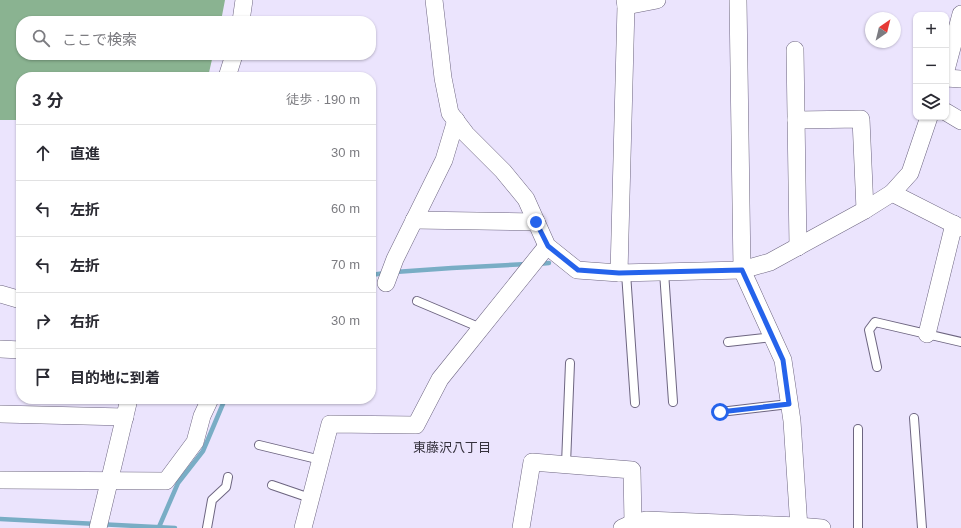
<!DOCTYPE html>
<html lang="ja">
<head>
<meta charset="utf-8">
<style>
  body { margin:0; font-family:Arial,"Noto Sans JP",sans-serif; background:#f7f7f7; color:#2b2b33 }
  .controls { position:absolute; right:12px; top:12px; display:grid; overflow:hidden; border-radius:8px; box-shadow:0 1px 3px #0004 }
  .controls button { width:36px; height:36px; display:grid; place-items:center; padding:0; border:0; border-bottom:1px solid #e1e1e2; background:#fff; color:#2b2b33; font:20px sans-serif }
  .compass { position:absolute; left:865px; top:12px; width:36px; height:36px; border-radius:50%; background:#fff; box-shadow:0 1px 3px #0004; rotate:35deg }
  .stop { position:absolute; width:12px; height:12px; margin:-9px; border:3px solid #2563eb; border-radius:50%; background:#fff }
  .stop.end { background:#2563eb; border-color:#fff; box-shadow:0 1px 4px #0008 }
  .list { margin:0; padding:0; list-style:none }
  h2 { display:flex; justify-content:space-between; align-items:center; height:52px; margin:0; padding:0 16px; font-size:17px }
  h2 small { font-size:13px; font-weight:400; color:#7c7c81 }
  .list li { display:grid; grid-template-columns:26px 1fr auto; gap:12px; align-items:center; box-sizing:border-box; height:56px; padding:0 16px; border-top:1px solid #e1e1e2 }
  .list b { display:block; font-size:15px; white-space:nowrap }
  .list em { font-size:13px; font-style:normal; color:#7c7c81 }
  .icon { flex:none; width:22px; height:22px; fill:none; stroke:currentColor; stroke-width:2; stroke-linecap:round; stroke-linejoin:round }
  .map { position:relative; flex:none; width:961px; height:528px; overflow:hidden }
  .search { position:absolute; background:#fff; box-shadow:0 1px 3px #0004; left:16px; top:16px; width:360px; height:44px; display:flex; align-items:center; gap:10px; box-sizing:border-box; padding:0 14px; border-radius:16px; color:#7c7c81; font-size:15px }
  .panel { position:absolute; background:#fff; box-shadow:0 1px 3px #0004; left:16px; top:72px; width:360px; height:332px; border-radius:16px }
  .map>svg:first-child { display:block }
  .forest { fill:#8ab391 }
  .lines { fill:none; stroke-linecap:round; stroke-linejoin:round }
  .stream { stroke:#79adc5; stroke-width:4.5 }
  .service-casing { stroke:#6d6580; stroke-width:10 }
  .minor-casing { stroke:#6d6580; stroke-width:18 }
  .service { stroke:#fff; stroke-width:8 }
  .minor { stroke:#fff; stroke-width:17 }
  .route { stroke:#2563eb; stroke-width:5 }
  .labels { text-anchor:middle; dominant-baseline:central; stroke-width:3.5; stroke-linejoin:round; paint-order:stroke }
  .neighbourhood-label { font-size:13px; fill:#36323e; stroke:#ebe4fd }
</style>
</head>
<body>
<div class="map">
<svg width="961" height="528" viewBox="0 0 961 528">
  <rect width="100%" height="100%" fill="#ebe4fd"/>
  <path class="forest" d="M0,0H225L221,21H21V55H213L208,77H21V120H0Z"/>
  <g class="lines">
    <g class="stream">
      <path d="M538,264L549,263"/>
      <path d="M395,272L452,268L527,264"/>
      <path d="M371,275L385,273"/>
      <path d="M0,519L175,528"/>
      <path d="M159,527L178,483L203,451L225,399"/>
    </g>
    <g class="service-casing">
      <g id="service">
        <path d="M664,272L673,402"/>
        <path d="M626,273L635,403"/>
        <path d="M417,301L481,328"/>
        <path d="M728,342L772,337"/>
        <path d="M877,367L869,330L875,322L961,342"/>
        <path d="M720,412L789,404"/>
        <path d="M914,418L922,528"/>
        <path d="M858,429V528"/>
        <path d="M259,445L321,460"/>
        <path d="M566,464L570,363"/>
        <path d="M272,485L310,498"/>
        <path d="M207,528L212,500L226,487L228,477"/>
      </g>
    </g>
    <g class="minor-casing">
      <g id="minor">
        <path d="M434,0L443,78L450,113L466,134L503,171L526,199L547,246L577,270L619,273L742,270L770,262L865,210L892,193L910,173L929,117"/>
        <path d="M738,0L742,270L783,360L792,421L799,528"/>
        <path d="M626,6L657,0"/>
        <path d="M241,21L244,0"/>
        <path d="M795,50L798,247"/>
        <path d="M946,70L961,14"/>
        <path d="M227,77L234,55"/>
        <path d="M946,78L961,79"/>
        <path d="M946,112L961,121"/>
        <path d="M796,120L861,119L865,210"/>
        <path d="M892,193L961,228"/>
        <path d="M414,220L536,222"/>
        <path d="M619,273L626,6L625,0"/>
        <path d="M386,283L395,259L444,160L456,120"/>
        <path d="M0,294L21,300"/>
        <path d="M927,334L954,224"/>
        <path d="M0,349L21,350"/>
        <path d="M0,414L125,417"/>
        <path d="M0,480L166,481L195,442L202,416L210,399"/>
        <path d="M98,528L129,399"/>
        <path d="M303,528L330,424L416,425L440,379L547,246"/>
        <path d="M521,528L532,462L632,470L633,523"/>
        <path d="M622,528L633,523L646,520L798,526L822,528"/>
      </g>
    </g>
    <use href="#service" class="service"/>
    <use href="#minor" class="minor"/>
  </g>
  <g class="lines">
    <path class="route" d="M536,222L548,246L578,270L619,273L742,270L783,360L789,404L720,412"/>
  </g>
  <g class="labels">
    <g class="neighbourhood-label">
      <text x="452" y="447">東藤沢八丁目</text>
    </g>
  </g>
</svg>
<div class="controls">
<button>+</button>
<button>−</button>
<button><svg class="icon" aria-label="layers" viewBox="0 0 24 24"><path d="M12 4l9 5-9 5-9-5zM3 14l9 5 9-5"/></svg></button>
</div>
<svg class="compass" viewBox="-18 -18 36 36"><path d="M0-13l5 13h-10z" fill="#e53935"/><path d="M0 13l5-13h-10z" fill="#7c7c81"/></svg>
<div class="stop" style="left:720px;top:412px"></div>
<div class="stop end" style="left:536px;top:222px"></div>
<div class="search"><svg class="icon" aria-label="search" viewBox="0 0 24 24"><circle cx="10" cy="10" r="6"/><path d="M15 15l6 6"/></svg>ここで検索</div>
<section class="panel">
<h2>3 分<small>徒歩 · 190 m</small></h2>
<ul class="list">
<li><svg class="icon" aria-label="ahead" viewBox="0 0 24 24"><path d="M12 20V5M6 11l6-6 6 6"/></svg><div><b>直進</b></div><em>30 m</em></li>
<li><svg class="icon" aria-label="left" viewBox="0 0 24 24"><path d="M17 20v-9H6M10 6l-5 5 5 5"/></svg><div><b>左折</b></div><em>60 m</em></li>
<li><svg class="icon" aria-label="left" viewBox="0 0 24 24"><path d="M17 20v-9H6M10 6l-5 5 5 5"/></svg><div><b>左折</b></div><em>70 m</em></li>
<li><svg class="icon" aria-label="right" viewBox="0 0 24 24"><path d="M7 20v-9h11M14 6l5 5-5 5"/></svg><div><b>右折</b></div><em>30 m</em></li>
<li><svg class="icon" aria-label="arrive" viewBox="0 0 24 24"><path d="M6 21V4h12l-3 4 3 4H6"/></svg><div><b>目的地に到着</b></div></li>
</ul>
</section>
</div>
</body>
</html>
